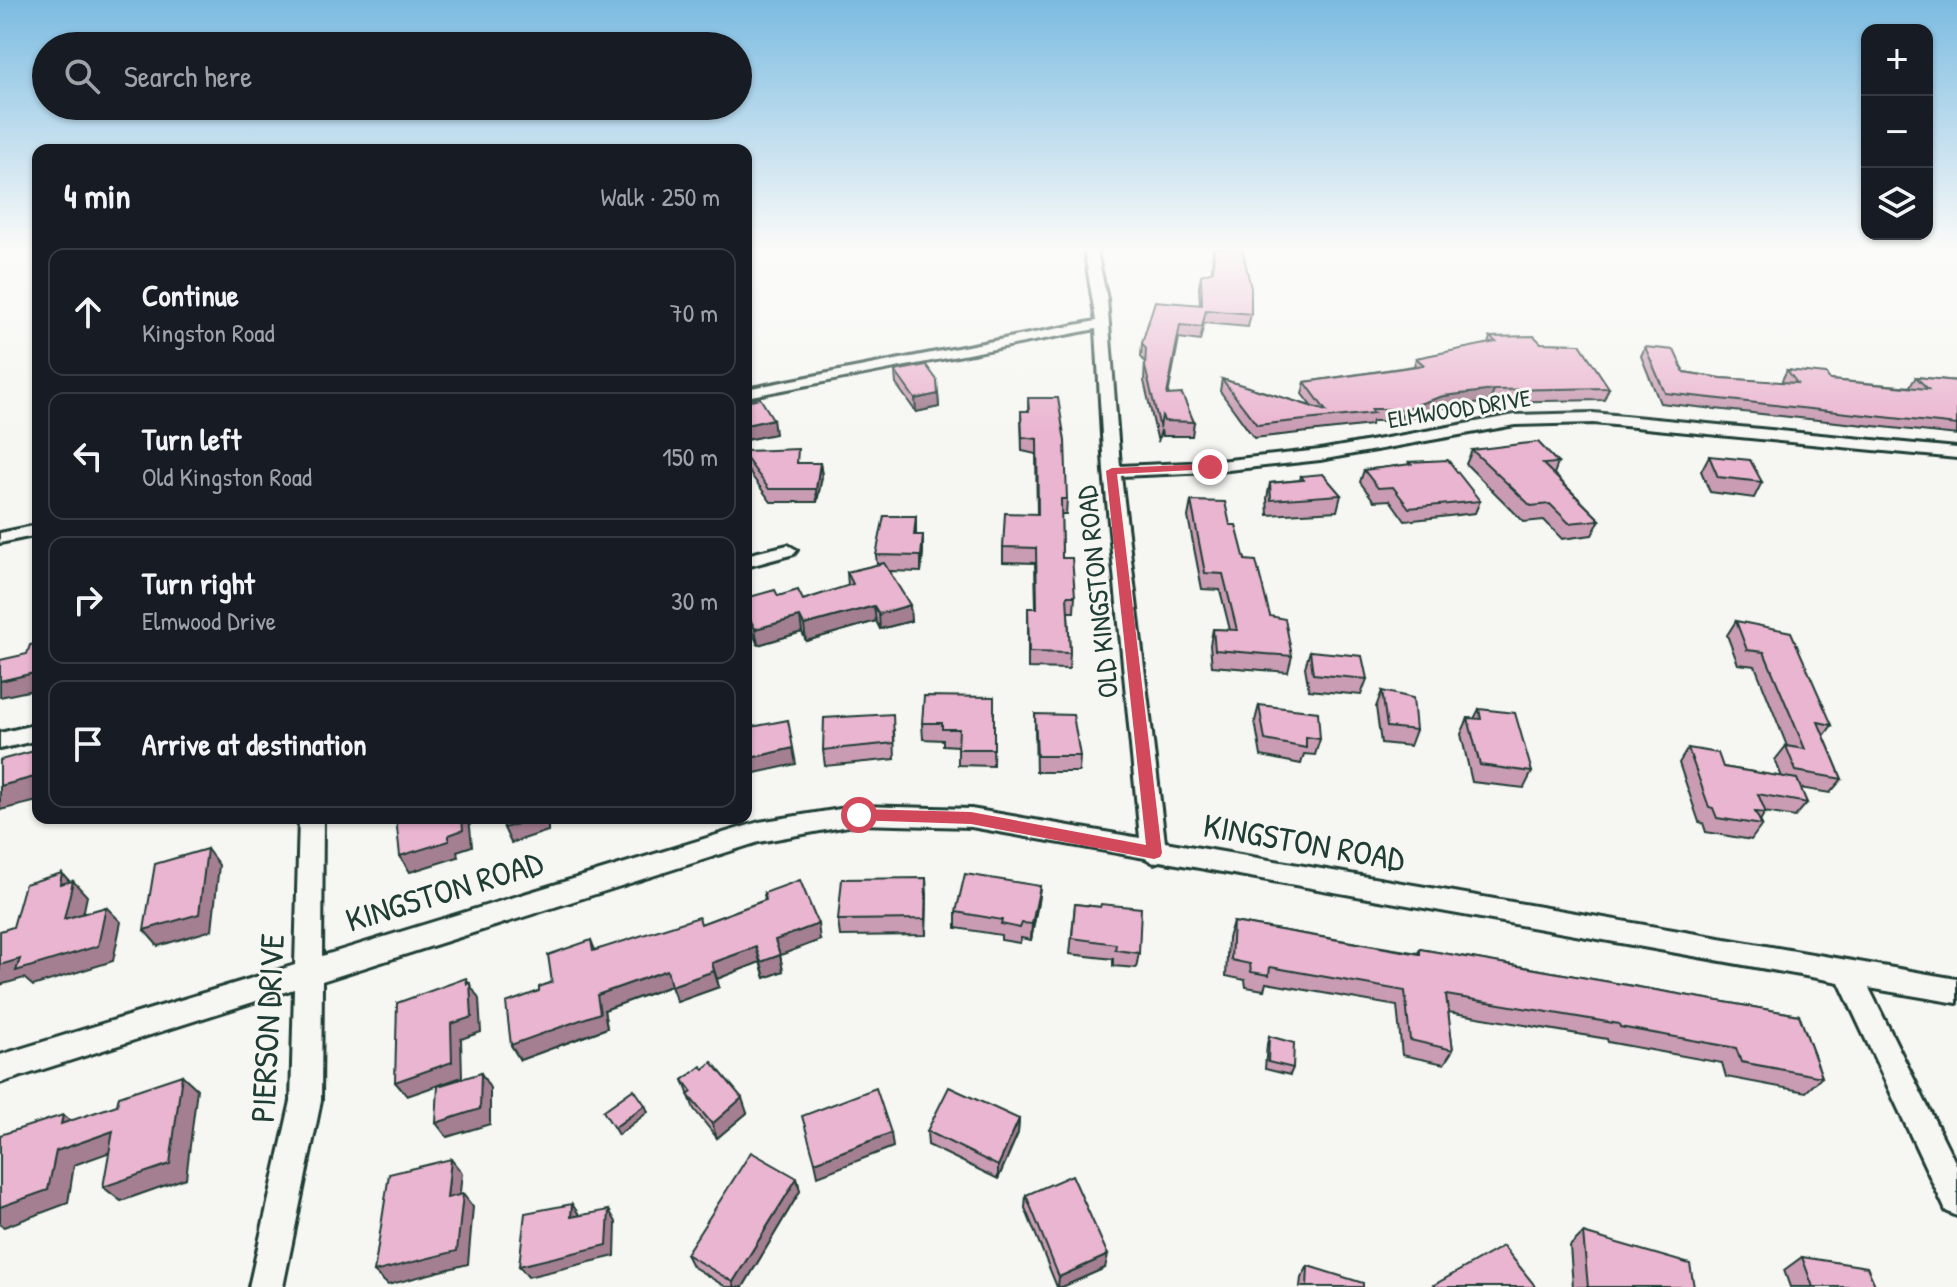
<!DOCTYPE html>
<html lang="en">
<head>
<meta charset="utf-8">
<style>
  body { margin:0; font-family:"Patrick Hand",sans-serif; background:#20242c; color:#f1f3f6 }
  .controls { position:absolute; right:24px; top:24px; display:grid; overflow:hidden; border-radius:16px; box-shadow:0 2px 6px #0004 }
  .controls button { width:72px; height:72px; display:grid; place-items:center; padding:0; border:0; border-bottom:2px solid #363941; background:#171b24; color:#f1f3f6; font:40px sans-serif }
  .stop { position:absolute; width:24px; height:24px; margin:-18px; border:6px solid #d1495b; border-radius:50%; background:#fff }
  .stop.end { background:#d1495b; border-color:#fff; box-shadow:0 2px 8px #0008 }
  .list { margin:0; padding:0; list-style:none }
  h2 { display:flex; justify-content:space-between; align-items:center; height:104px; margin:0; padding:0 32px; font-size:34px }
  h2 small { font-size:26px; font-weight:400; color:#9ea1a6 }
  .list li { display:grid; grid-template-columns:52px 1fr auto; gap:24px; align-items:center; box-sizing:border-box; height:128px; margin:0 16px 16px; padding:0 16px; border:2px solid #363941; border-radius:16px }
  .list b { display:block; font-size:30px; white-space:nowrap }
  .list p { margin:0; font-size:26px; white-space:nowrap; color:#9ea1a6 }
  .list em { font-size:26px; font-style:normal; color:#9ea1a6 }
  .icon { flex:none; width:44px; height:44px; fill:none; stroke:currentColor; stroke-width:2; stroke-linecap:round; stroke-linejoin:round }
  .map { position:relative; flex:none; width:1957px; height:1287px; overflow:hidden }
  .search { position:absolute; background:#171b24; box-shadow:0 2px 6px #0004; left:32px; top:32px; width:720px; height:88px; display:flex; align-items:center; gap:20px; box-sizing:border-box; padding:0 28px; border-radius:44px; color:#9ea1a6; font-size:30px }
  .panel { position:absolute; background:#171b24; box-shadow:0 2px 6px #0004; left:32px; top:144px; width:720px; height:680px; border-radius:16px }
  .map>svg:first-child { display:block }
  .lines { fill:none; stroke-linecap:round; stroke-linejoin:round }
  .street-casing { stroke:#1f3d34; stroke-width:6 }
  .street { fill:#f6f6f2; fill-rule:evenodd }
  .wall { fill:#c99cb3; stroke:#1f3d34; stroke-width:2 }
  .shaded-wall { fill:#a47f92; stroke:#1f3d34; stroke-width:2 }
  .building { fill:#eab5d0; stroke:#1f3d34; stroke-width:2 }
  .route { fill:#d1495b }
  .labels { text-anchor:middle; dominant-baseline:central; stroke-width:6; stroke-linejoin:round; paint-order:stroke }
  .far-street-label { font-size:24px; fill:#1f3d34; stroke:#f6f6f2 }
  .street-label { font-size:28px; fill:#1f3d34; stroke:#f6f6f2 }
  .near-street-label { font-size:34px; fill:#1f3d34; stroke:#f6f6f2 }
</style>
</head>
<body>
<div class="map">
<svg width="1957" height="1287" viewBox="0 0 1957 1287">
  <rect width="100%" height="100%" fill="#f6f6f2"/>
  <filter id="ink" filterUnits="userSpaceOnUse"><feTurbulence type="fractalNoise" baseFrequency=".0125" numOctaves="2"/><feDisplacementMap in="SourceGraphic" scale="16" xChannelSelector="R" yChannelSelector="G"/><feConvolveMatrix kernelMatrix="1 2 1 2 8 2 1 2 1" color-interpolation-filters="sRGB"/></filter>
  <g filter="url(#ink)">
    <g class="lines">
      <g class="street-casing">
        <g id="street">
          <path d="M1084,248H1096L1107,299L1120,466L1210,462L1320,450L1515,415L1593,413L1957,448V458L1593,423L1515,425L1320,460L1210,472L1121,476L1165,842L1957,979V1003L1869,988L1957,1166V1216L1946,1211L1839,982L1160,861L1154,863L1145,858L971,827L859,824L759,842L322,981L321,1101L283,1287H249L291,1101L294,989L0,1083V1055L295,965L299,818H323L322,956L759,822L859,806L971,809L1140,838L1104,471L1096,329L746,397V389L1096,321Z"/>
          <path d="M38,525V535L0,543V533Z"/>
          <path d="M788,545L797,550L794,554L746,567V555Z"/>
          <path d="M38,724V740L0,749V733Z"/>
        </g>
      </g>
      <use href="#street" class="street"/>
    </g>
    <g class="wall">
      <path d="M1213,248H1242L1251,314L1248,327L1204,323L1200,341L1179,338L1168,395L1194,422L1192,436H1162L1161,430L1158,442L1144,381L1145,362L1141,357L1142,343L1200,305L1199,287L1201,275L1212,272Z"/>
      <path d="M1490,337L1541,343L1609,388L1604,400L1490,402L1440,408L1400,421H1372L1371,425L1254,438L1220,391L1222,379L1311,406L1302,394L1305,382L1414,366L1416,358L1488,344Z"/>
      <path d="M1645,347L1684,372L1721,378L1784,383L1782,380L1787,370L1830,380L1912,387L1910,386L1916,377L1957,381V435L1660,403L1641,356Z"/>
      <path d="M895,371L938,394L939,407L916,412L896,384Z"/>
      <path d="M1028,398L1067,499L1066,514H1061L1062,558L1075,596L1074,612H1068L1070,653L1069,669L1028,668V608H1036L1035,563L1003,562V547L1037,514L1036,454L1022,451L1021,411H1028Z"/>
      <path d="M1472,450L1558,463L1554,474L1600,520L1592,535L1562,539L1544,520L1524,522L1466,464Z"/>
      <path d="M746,451L799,463H820L822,476L817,502H771L746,468Z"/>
      <path d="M1709,456L1762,482L1754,498L1710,492L1701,471Z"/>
      <path d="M1409,462L1480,501L1475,513L1405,521L1390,500L1374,501L1360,482L1364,470L1408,465Z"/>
      <path d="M1301,476L1341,495L1337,511L1268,515L1267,498L1270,483L1300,480Z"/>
      <path d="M1191,501L1230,525L1270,616L1292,656L1288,672L1212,666L1210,645L1213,629L1230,630L1220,590L1202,589L1188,517Z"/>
      <path d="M916,516V535L923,551L921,572L890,571L911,621L880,629L876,621L806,641L802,632L758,645L753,634L746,636V598L778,596L803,600L848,586L847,572L877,565L876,555Z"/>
      <path d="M1736,621L1832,725L1824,736L1842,779L1830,793L1800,788L1807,803L1795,817L1765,812L1760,821L1762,825L1751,840L1706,832L1703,823L1699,822L1679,763L1688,748L1723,767L1782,777L1775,760L1786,746H1787L1755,666L1738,664L1727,635Z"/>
      <path d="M1310,651L1367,679L1361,695L1309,690L1305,667Z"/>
      <path d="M1382,691L1416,730L1410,746L1381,743L1376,707Z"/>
      <path d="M994,697L993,766L958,765V746L943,745V740L923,739L922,723Z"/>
      <path d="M1259,705L1320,739L1315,755L1304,754L1301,764L1261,756L1255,721Z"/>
      <path d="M1479,709L1532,772L1524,788L1472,782L1461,734L1468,718L1474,719Z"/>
      <path d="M1035,714L1080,756L1079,772H1036L1035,730Z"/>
      <path d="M894,730L895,759L825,766L823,750Z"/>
      <path d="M1040,886L1038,902L1031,940L1021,938L1020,943L1001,940V935L956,928V912Z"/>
      <path d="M764,893L820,940L780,955L783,971L765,978L760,962L717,979L719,987L677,1002L671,986L604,1010L607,1028L520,1060L511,1045L539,991L552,982L591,940L595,950L701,924L765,900Z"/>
      <path d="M927,894L926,935L840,936L838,920Z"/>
      <path d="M1075,904L1100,907L1139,953L1136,968L1113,966V959L1070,954Z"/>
      <path d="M1233,922L1418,953L1420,949L1799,1015L1822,1077L1806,1092L1726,1077L1722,1063L1608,1042L1607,1039L1448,1012L1453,1050L1444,1064L1402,1055L1397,1006L1266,983L1264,990L1246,987L1245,980L1226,976L1228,938Z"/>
      <path d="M1269,1036L1293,1068L1290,1075L1265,1069L1267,1044Z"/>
      <path d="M704,1069L747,1113L717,1138L694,1109L683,1080Z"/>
      <path d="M1019,1119L1018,1133L998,1179L928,1145L927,1131Z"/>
      <path d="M797,1178L800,1191L743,1287H726L692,1266L686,1254Z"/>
      <path d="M1026,1195L1105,1268L1062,1287H1057L1025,1208Z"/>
      <path d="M1583,1233L1694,1287H1573L1570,1246Z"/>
      <path d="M1802,1257L1876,1287H1790L1784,1270Z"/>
      <path d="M1308,1266L1363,1287H1300L1301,1278Z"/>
    </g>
    <g class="shaded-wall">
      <path d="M1494,390L1490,402L1440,408L1400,421L1404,409L1443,396Z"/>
      <path d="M938,394L939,407L916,412L915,399Z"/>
      <path d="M773,419L775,434L746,440V425Z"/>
      <path d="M820,463L822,476L817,502L816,489Z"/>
      <path d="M923,535V551L921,572V556Z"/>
      <path d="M910,605L911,621L880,629L879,614Z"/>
      <path d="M874,606L876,621L806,641L804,625Z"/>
      <path d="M800,617L802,632L758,645L755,629Z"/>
      <path d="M750,619L753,634L746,636V620Z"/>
      <path d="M38,672V689L0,697V681Z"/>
      <path d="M793,748L796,764L746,775V759Z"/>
      <path d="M38,776V801L0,810V786Z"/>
      <path d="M164,818H178L166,821Z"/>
      <path d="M462,818H469L472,846L457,851L458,857L410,872L400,856L449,835Z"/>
      <path d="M535,818H568L548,824V831L511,843L504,828Z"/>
      <path d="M207,849L219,865L212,930L158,946L144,930Z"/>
      <path d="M62,873L72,884L73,881L87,896L79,934L64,919L60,884Z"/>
      <path d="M926,878L927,894L926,935L925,919Z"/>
      <path d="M1040,886L1038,902L1031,940L1032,924Z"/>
      <path d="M106,907L121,922L113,961L33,986L24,978L0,985V965Z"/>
      <path d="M818,924L820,940L778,956L775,940Z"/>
      <path d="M756,947L760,962L717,979L712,963Z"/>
      <path d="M780,955L783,971L765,978L761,962Z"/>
      <path d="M667,970L673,985L604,1010L607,1028L520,1060L511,1045L597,995Z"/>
      <path d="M714,971L719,987L677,1002L671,986Z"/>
      <path d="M466,978L479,999L481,1032L461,1039L462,1077L407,1096L395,1082L451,1024L467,984Z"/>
      <path d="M481,1073L490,1088V1124L447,1137L436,1123Z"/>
      <path d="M182,1075L197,1089L186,1178L121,1201L103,1187Z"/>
      <path d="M742,1098L747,1113L717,1138L712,1124Z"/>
      <path d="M645,1105L648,1112L618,1135L614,1128Z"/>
      <path d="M63,1115L81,1129L61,1124Z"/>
      <path d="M1019,1119L1018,1133L998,1179V1166Z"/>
      <path d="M113,1131L130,1145L74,1165L68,1203L4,1227L0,1225V1207L56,1151Z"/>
      <path d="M891,1133L893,1147L818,1176L815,1162Z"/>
      <path d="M451,1159L462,1173L458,1211L447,1198Z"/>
      <path d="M797,1178L800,1191L743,1287H735L733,1282Z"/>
      <path d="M463,1194L473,1207L468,1264L388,1285L374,1272Z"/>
      <path d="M572,1204L580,1216L571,1217Z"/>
      <path d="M609,1210L616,1222L615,1256L528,1277L519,1266Z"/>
      <path d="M1108,1255L1105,1268L1062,1287H1058L1059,1277Z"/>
    </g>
    <g class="building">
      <path d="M1214,248H1242L1251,288V314L1206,310L1202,327L1180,325L1167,395L1182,394L1194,422L1164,421L1162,415L1160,428L1145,367L1146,349L1142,343L1155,301L1202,305L1201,275L1213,271Z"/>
      <path d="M1534,336L1541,343L1580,344L1609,388L1494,390L1443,396L1404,409H1371L1374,413L1257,425L1222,379L1326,411L1305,382L1424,365L1416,358L1496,342L1490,337Z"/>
      <path d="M1645,347L1674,350L1684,372L1721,378L1797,383L1787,370L1826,374L1830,380L1928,389L1916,377L1957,381V425L1665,393Z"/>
      <path d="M926,365L937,380L938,394L915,399L895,371Z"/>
      <path d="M760,398L773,419L746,425V401Z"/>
      <path d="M1028,398H1058L1065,441L1067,499H1061L1062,558H1072L1075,596H1067L1070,653L1029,652L1028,608H1037L1036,548L1003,547L1005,513L1038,514L1037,439L1022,437L1021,411H1029Z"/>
      <path d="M1538,442L1558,463L1543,464L1600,520L1569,523L1550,504L1531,506L1472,450Z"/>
      <path d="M798,449L797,463H820L816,489H769L746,458V451Z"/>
      <path d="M1709,456L1750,460L1762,482L1718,477Z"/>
      <path d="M1448,460L1480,501L1409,508L1393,487L1378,488L1364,470L1411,464L1409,462Z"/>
      <path d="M1323,474L1341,495L1271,500L1270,483L1304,480L1301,476Z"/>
      <path d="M1191,501L1225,502L1230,525H1236L1245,560L1256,561L1270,616L1285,619L1292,656L1215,650L1213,629L1237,630L1223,574L1205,573Z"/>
      <path d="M884,516H916L914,535H923L921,556L876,555Z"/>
      <path d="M884,563L910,605L879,614L874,606L804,625L800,617L755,629L750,619L746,620V598L775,590L778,596L798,590L803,600L853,584L847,572Z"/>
      <path d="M1736,621L1791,632L1832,725L1818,722L1842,779L1796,771L1786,746L1805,749L1764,652L1747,650Z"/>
      <path d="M38,643V672L0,681V660L27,654L30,645Z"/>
      <path d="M1310,651L1362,656L1367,679L1313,674Z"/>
      <path d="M1382,691L1413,698L1416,730L1387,727Z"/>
      <path d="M924,696L994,697V749H958L959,729H942V723H922Z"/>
      <path d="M1259,705L1318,712L1320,739L1306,737V748L1265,740Z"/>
      <path d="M1479,709L1515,713L1532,772L1480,765L1468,718L1481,719Z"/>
      <path d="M893,714L894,743L823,750L824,718Z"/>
      <path d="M1035,714L1073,715L1080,756H1037Z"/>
      <path d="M788,720L793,748L746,759V728Z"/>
      <path d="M1688,748L1718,753L1723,767L1797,779L1807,803L1758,794L1766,813L1755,812L1762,825L1717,818L1713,808L1709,807Z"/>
      <path d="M38,750V776L0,786V760Z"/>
      <path d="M396,818H462L463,830L449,835V841L400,856Z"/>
      <path d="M502,818H535L504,828Z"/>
      <path d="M207,849L199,914L144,930L155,864Z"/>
      <path d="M62,873L60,884L73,881L64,919L106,907L98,946L16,971L20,959L0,965V931L13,927L25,884Z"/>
      <path d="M965,874L1040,886L1032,924L1022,923L1020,928L1001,924L1002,920L956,912Z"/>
      <path d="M926,878L925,919L838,920L842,879Z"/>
      <path d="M800,880L818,924L775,940L780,955L761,962L756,947L712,963L714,971L671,986L667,970L597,995L600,1013L511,1045L506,1003L539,991V987L552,982L548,955L591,940L593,951L699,917L701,924L766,900L764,893Z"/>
      <path d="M1075,904L1100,907L1101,904L1141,908L1139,953L1115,950L1116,944L1072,938Z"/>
      <path d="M1233,922L1420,954V949L1799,1015L1822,1077L1741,1062L1736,1048L1620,1027L1619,1024L1446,995L1453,1050L1410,1040L1405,991L1270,967L1269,975L1251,972L1250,964L1231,960Z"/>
      <path d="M466,978L467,984L470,983L472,1017L451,1024L452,1062L395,1082L397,1003Z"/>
      <path d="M1269,1036L1294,1043L1293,1068L1268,1062Z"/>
      <path d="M712,1062L742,1098L712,1124L688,1095L692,1092L683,1080L701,1066L704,1069Z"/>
      <path d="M481,1073L480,1109L436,1123L438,1086Z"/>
      <path d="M182,1075L170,1164L103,1187L113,1131L56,1151L48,1190L0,1207V1135L63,1115L61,1124L117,1105L119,1096Z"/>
      <path d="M949,1087L1019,1119L998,1166L927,1131Z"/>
      <path d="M876,1088L891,1133L815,1162L802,1116Z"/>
      <path d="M634,1089L645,1105L614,1128L603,1111Z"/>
      <path d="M751,1152L797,1178L733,1282L686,1254Z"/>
      <path d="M451,1159L447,1198L463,1194L457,1251L374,1272L389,1174Z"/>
      <path d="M1072,1175L1108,1255L1059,1277L1026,1195Z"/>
      <path d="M572,1204L571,1217L609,1210L607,1245L519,1266L525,1213Z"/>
      <path d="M1583,1233L1690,1264L1694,1287H1588Z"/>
      <path d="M1503,1246L1536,1287H1436L1434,1285Z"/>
      <path d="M1802,1257L1867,1267L1876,1287H1813Z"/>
      <path d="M1308,1266L1363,1283V1287H1307Z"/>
    </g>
  </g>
  <linearGradient id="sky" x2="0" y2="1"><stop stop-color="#7bbbe1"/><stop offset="0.58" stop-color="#fbfbf9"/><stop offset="1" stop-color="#fbfbf9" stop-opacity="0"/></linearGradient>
  <rect width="1957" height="429" fill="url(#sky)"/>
  <path class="route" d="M1210,464L1213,469L1117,474L1162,853L1160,857L1154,859L971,824L853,820L851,815L859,809L971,812L1146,845L1106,471L1112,468Z"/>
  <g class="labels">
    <g class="far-street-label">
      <text transform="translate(1459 408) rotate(-9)">ELMWOOD DRIVE</text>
    </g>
    <g class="street-label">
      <text transform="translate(1097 592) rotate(-96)">OLD KINGSTON ROAD</text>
    </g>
    <g class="near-street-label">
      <text transform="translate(1304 842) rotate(10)">KINGSTON ROAD</text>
      <text transform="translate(444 891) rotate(-17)">KINGSTON ROAD</text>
      <text transform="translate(267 1028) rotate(-87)">PIERSON DRIVE</text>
    </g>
  </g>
</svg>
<div class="controls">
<button>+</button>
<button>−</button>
<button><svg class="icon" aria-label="layers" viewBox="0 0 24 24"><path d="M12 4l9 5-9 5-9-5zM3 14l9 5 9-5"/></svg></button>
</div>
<div class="stop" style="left:859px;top:815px"></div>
<div class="stop end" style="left:1210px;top:467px"></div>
<div class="search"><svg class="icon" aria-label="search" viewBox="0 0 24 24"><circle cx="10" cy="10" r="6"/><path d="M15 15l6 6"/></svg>Search here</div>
<section class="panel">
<h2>4 min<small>Walk · 250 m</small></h2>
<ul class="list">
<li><svg class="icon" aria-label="ahead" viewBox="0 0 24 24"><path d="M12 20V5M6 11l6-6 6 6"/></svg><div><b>Continue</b><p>Kingston Road</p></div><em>70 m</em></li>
<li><svg class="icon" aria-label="left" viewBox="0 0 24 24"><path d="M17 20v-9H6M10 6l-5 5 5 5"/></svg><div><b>Turn left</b><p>Old Kingston Road</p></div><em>150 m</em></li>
<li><svg class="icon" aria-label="right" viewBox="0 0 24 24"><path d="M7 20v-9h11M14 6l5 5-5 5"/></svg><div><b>Turn right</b><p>Elmwood Drive</p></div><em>30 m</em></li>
<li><svg class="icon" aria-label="arrive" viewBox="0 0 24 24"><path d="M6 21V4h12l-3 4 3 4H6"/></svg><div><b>Arrive at destination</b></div></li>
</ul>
</section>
</div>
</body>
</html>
